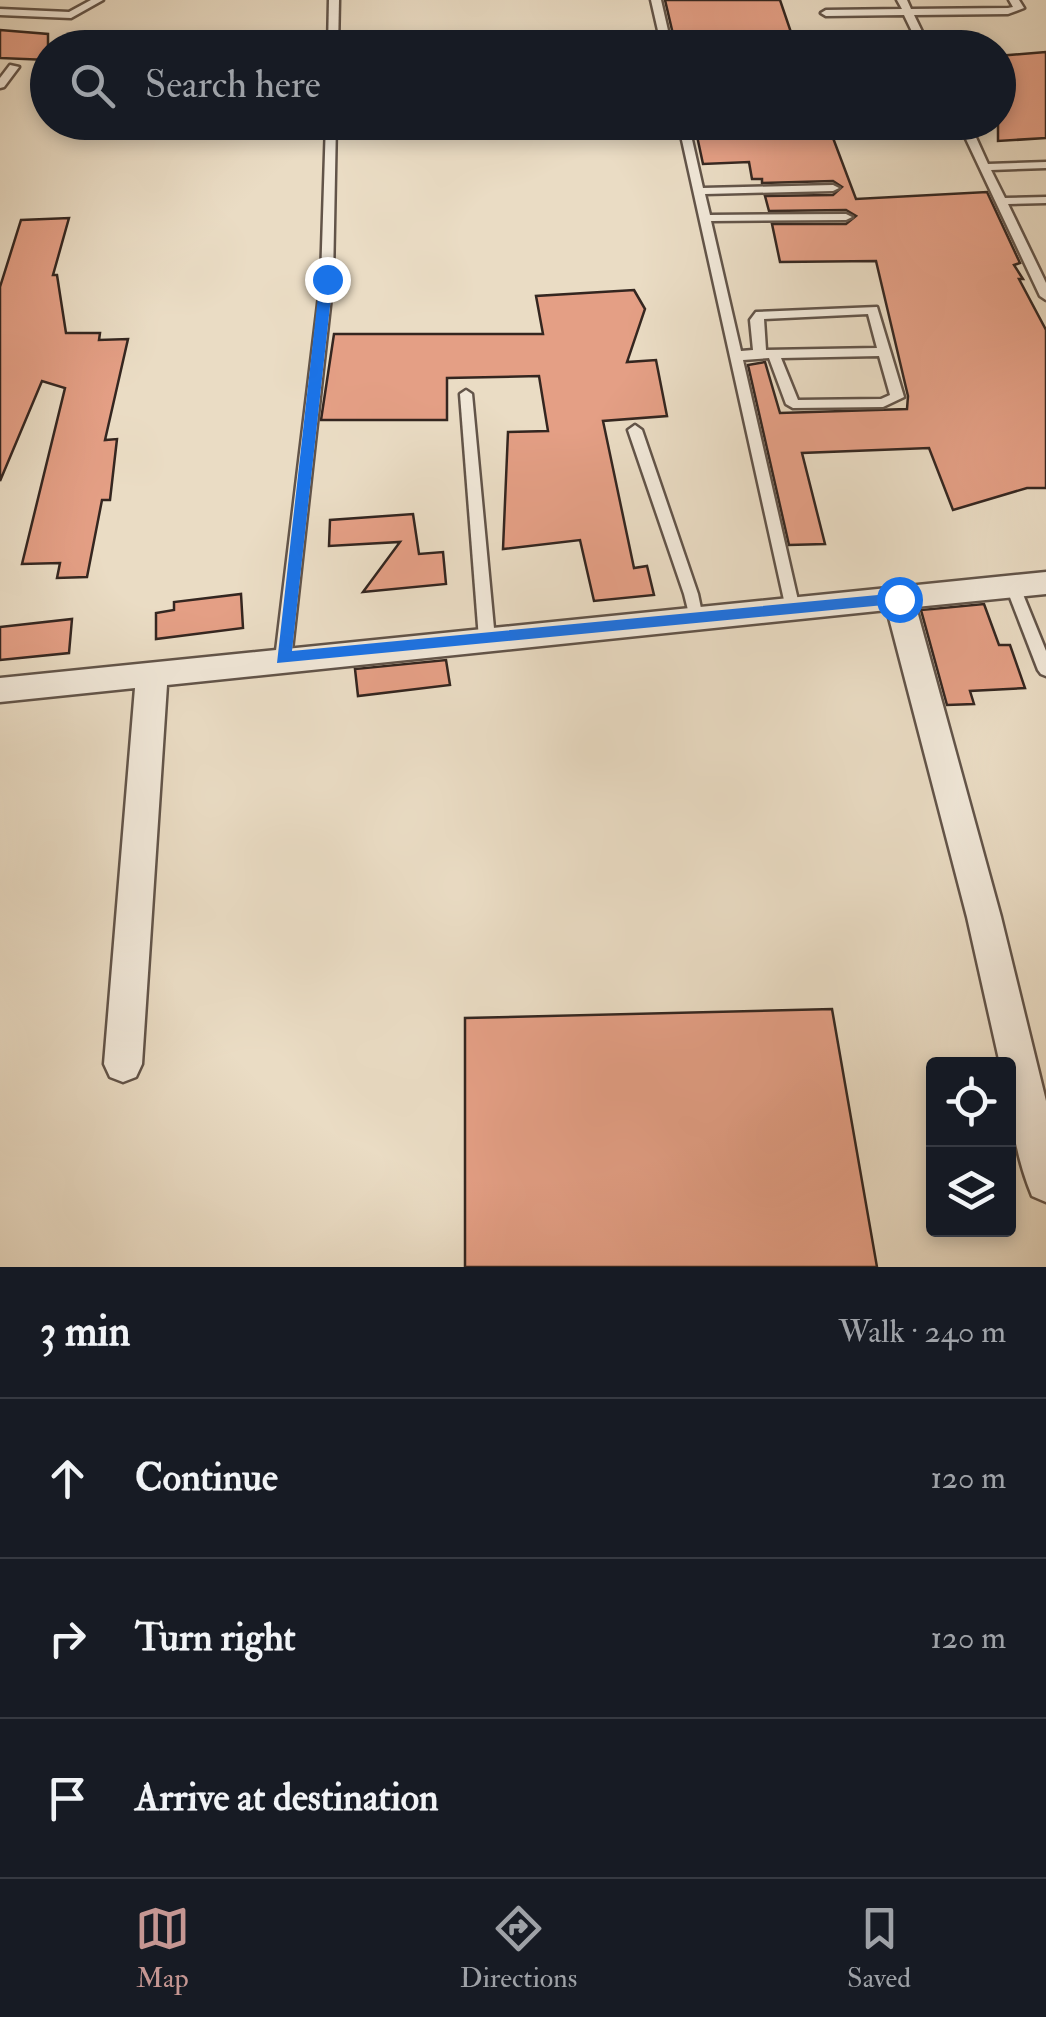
<!DOCTYPE html>
<html lang="en">
<head>
<meta charset="utf-8">
<style>
  body { margin:0; font-family:"IM FELL Double Pica",serif; background:#20242c; color:#f1f3f6 }
  .controls { position:absolute; right:30px; bottom:30px; display:grid; overflow:hidden; border-radius:10px; box-shadow:0 5px 15px #0003 }
  .controls button { width:90px; height:90px; display:grid; place-items:center; padding:0; border:0; border-bottom:2px solid #363941; background:#171b24; color:#f1f3f6; font:50px sans-serif }
  .stop { position:absolute; width:30px; height:30px; margin:-22px; border:8px solid #1a73e8; border-radius:50%; background:#fff }
  .stop.end { background:#1a73e8; border-color:#fff; box-shadow:0 2px 10px #0008 }
  .list { margin:0; padding:0; list-style:none }
  h2 { display:flex; justify-content:space-between; align-items:center; height:130px; margin:0; padding:0 40px; font-size:42px }
  h2 small { font-size:32px; font-weight:400; color:#9ea1a6 }
  .list li { display:grid; grid-template-columns:65px 1fr auto; gap:30px; align-items:center; box-sizing:border-box; height:160px; padding:0 40px; border-top:2px solid #363941 }
  .list b { display:block; font-size:38px; white-space:nowrap }
  .list em { font-size:32px; font-style:normal; color:#9ea1a6 }
  .icon { flex:none; width:55px; height:55px; fill:none; stroke:currentColor; stroke-width:2; stroke-linecap:round; stroke-linejoin:round }
  .map { position:relative; flex:none; width:1046px; height:1267px; overflow:hidden }
  .search { position:absolute; background:#171b24; box-shadow:0 5px 15px #0003; left:30px; right:30px; top:30px; height:110px; display:flex; align-items:center; gap:25px; box-sizing:border-box; padding:0 35px; border-radius:55px; color:#9ea1a6; font-size:38px }
  .sheet { height:610px; background:#171b24 }
  nav { display:flex; justify-content:space-around; align-items:center; box-sizing:border-box; height:140px; border-top:2px solid #363941; background:#171b24; font-size:28px; color:#9ea1a6 }
  nav a { display:grid; justify-items:center; gap:5px }
  nav .on { color:#c59692 }
  .map>svg:first-child { display:block }
  .building { fill:#e49f85; stroke:#342620; stroke-width:2.5 }
  .lines { fill:none; stroke-linecap:round; stroke-linejoin:round }
  .lane-casing { stroke:#625449; stroke-width:5 }
  .street-casing { stroke:#625449; stroke-width:5 }
  .lane { fill:#f1e8d9; fill-rule:evenodd }
  .street { fill:#f1e8d9; fill-rule:evenodd }
  .route { fill:#1a73e8 }
</style>
</head>
<body>
<div class="map">
<svg width="1046" height="1267" viewBox="0 0 1046 1267">
  <rect width="100%" height="100%" fill="#eadcc4"/>
  <filter id="stains"><feTurbulence type="fractalNoise" baseFrequency=".002" numOctaves="4"/><feColorMatrix values="0 0 0 0 .2 0 0 0 0 .09 0 0 0 0 .02 0 0 0 .5 -.17"/></filter>
  <radialGradient id="worn" r=".72"><stop offset=".6" stop-color="#630" stop-opacity="0"/><stop offset="1" stop-color="#630" stop-opacity=".3"/></radialGradient>
  <g class="building">
    <path d="M665,0H780L795,44L676,47Z"/>
    <path d="M0,30L48,34V60L0,58Z"/>
    <path d="M1046,52V138L998,141V56Z"/>
    <path d="M694,122H827L856,199L987,192L1020,263L1014,265L1023,279H1019L1046,330V488H1027L953,510L929,448L802,453L825,544L789,545L748,365L765,362L780,413L907,409L908,396L876,261L780,262L772,224H846L856,216L846,210L769,211L765,196L833,195L842,187L833,181L762,183V179H752L749,162L703,164Z"/>
    <path d="M69,218L53,275H57L66,333H100L99,340L128,339L105,440L117,439L110,500H102L87,577L57,578L60,563L22,564L65,388L42,381L0,481V287L21,220Z"/>
    <path d="M634,290L645,309L627,362L656,360L667,416L603,421L634,568L647,566L654,595L594,601L580,540L503,549L508,432L548,431L539,376L447,378V420H321L334,334H543L536,296Z"/>
    <path d="M413,514L419,554L443,552L446,584L363,592L400,542L329,546L330,520Z"/>
    <path d="M241,594L243,628L156,639V613L174,610V602Z"/>
    <path d="M984,604L999,645H1010L1025,688L970,691L974,704L947,705L921,610Z"/>
    <path d="M72,619L69,653L0,660V627Z"/>
    <path d="M446,660L450,685L358,696L355,669Z"/>
    <path d="M832,1009L877,1267H465V1018Z"/>
  </g>
  <g class="lines">
    <g class="lane-casing">
      <g id="lane">
        <path d="M91,0H103L71,18L0,15V9L69,12Z"/>
        <path d="M329,0H339L338,48H328Z"/>
        <path d="M651,0H661L672,48H662Z"/>
        <path d="M897,0H907L911,9L1008,8L1013,7L1009,0H1019L1024,8L1008,14L914,15L930,48H920L904,15L826,16L821,13L826,10L902,9Z"/>
        <path d="M10,65L19,67L4,87L0,88V78Z"/>
        <path d="M326,122H336L333,279L291,659L288,663H278L275,659L321,279Z"/>
        <path d="M678,122H688L703,188L833,185L839,188L833,191L705,194L710,215L846,214L852,217L846,220L711,221L741,351L753,350L750,320L756,312L877,307L904,397L883,407L793,408L786,404L769,358L743,360L800,609L793,615L786,609ZM868,314L877,348L766,350L764,319ZM879,356L890,395L881,399L798,400L781,358Z"/>
        <path d="M958,122H969L988,164L1046,162V168L991,170L1005,198L1046,197V203L1008,204L1046,283V300L1040,296Z"/>
        <path d="M466,390L472,394L495,639L492,643H482L479,639L460,394Z"/>
        <path d="M635,425L642,430L698,594L703,618L701,622H691L684,594L628,430Z"/>
        <path d="M1013,582L1020,587L1046,651V676L1041,674L1038,670L1006,587Z"/>
      </g>
    </g>
    <g class="street-casing">
      <path id="street" d="M1046,572V594L916,607L1001,917L1046,1101V1202L1032,1196C1015,1155 1008,1108 1008,1064H1000L967,917L887,610L167,685L142,1064L136,1077L123,1082L110,1077L104,1064L135,688L0,702V678Z"/>
    </g>
    <use href="#lane" class="lane"/>
    <use href="#street" class="street"/>
  </g>
  <path class="route" d="M327,275L333,279L292,651L899,593L905,595V603L277,663L320,279Z"/>
  <rect width="100%" height="100%" filter="url(#stains)"/>
  <rect width="100%" height="100%" fill="url(#worn)"/>
</svg>
<div class="controls">
<button><svg class="icon" aria-label="locate" viewBox="0 0 24 24"><circle cx="12" cy="12" r="6"/><path d="M12 2v4M12 18v4M2 12h4M18 12h4"/></svg></button>
<button><svg class="icon" aria-label="layers" viewBox="0 0 24 24"><path d="M12 4l9 5-9 5-9-5zM3 14l9 5 9-5"/></svg></button>
</div>
<div class="stop" style="left:899px;top:599px"></div>
<div class="stop end" style="left:327px;top:279px"></div>
<div class="search"><svg class="icon" aria-label="search" viewBox="0 0 24 24"><circle cx="10" cy="10" r="6"/><path d="M15 15l6 6"/></svg>Search here</div>
</div>
<section class="sheet">
<h2>3 min<small>Walk · 240 m</small></h2>
<ul class="list">
<li><svg class="icon" aria-label="ahead" viewBox="0 0 24 24"><path d="M12 20V5M6 11l6-6 6 6"/></svg><div><b>Continue</b></div><em>120 m</em></li>
<li><svg class="icon" aria-label="right" viewBox="0 0 24 24"><path d="M7 20v-9h11M14 6l5 5-5 5"/></svg><div><b>Turn right</b></div><em>120 m</em></li>
<li><svg class="icon" aria-label="arrive" viewBox="0 0 24 24"><path d="M6 21V4h12l-3 4 3 4H6"/></svg><div><b>Arrive at destination</b></div></li>
</ul>
</section>
<nav>
<a class="on"><svg class="icon" aria-label="map" viewBox="0 0 24 24"><path d="M3 6l6-2 6 2 6-2v14l-6 2-6-2-6 2zM9 4v14M15 6v14"/></svg>Map</a>
<a><svg class="icon" aria-label="directions" viewBox="0 0 24 24"><path d="M12 3l9 9-9 9-9-9zM9 14v-3h6M13 9l2 2-2 2"/></svg>Directions</a>
<a><svg class="icon" aria-label="saved" viewBox="0 0 24 24"><path d="M7 4h10v16l-5-4-5 4z"/></svg>Saved</a>
</nav>
</body>
</html>
